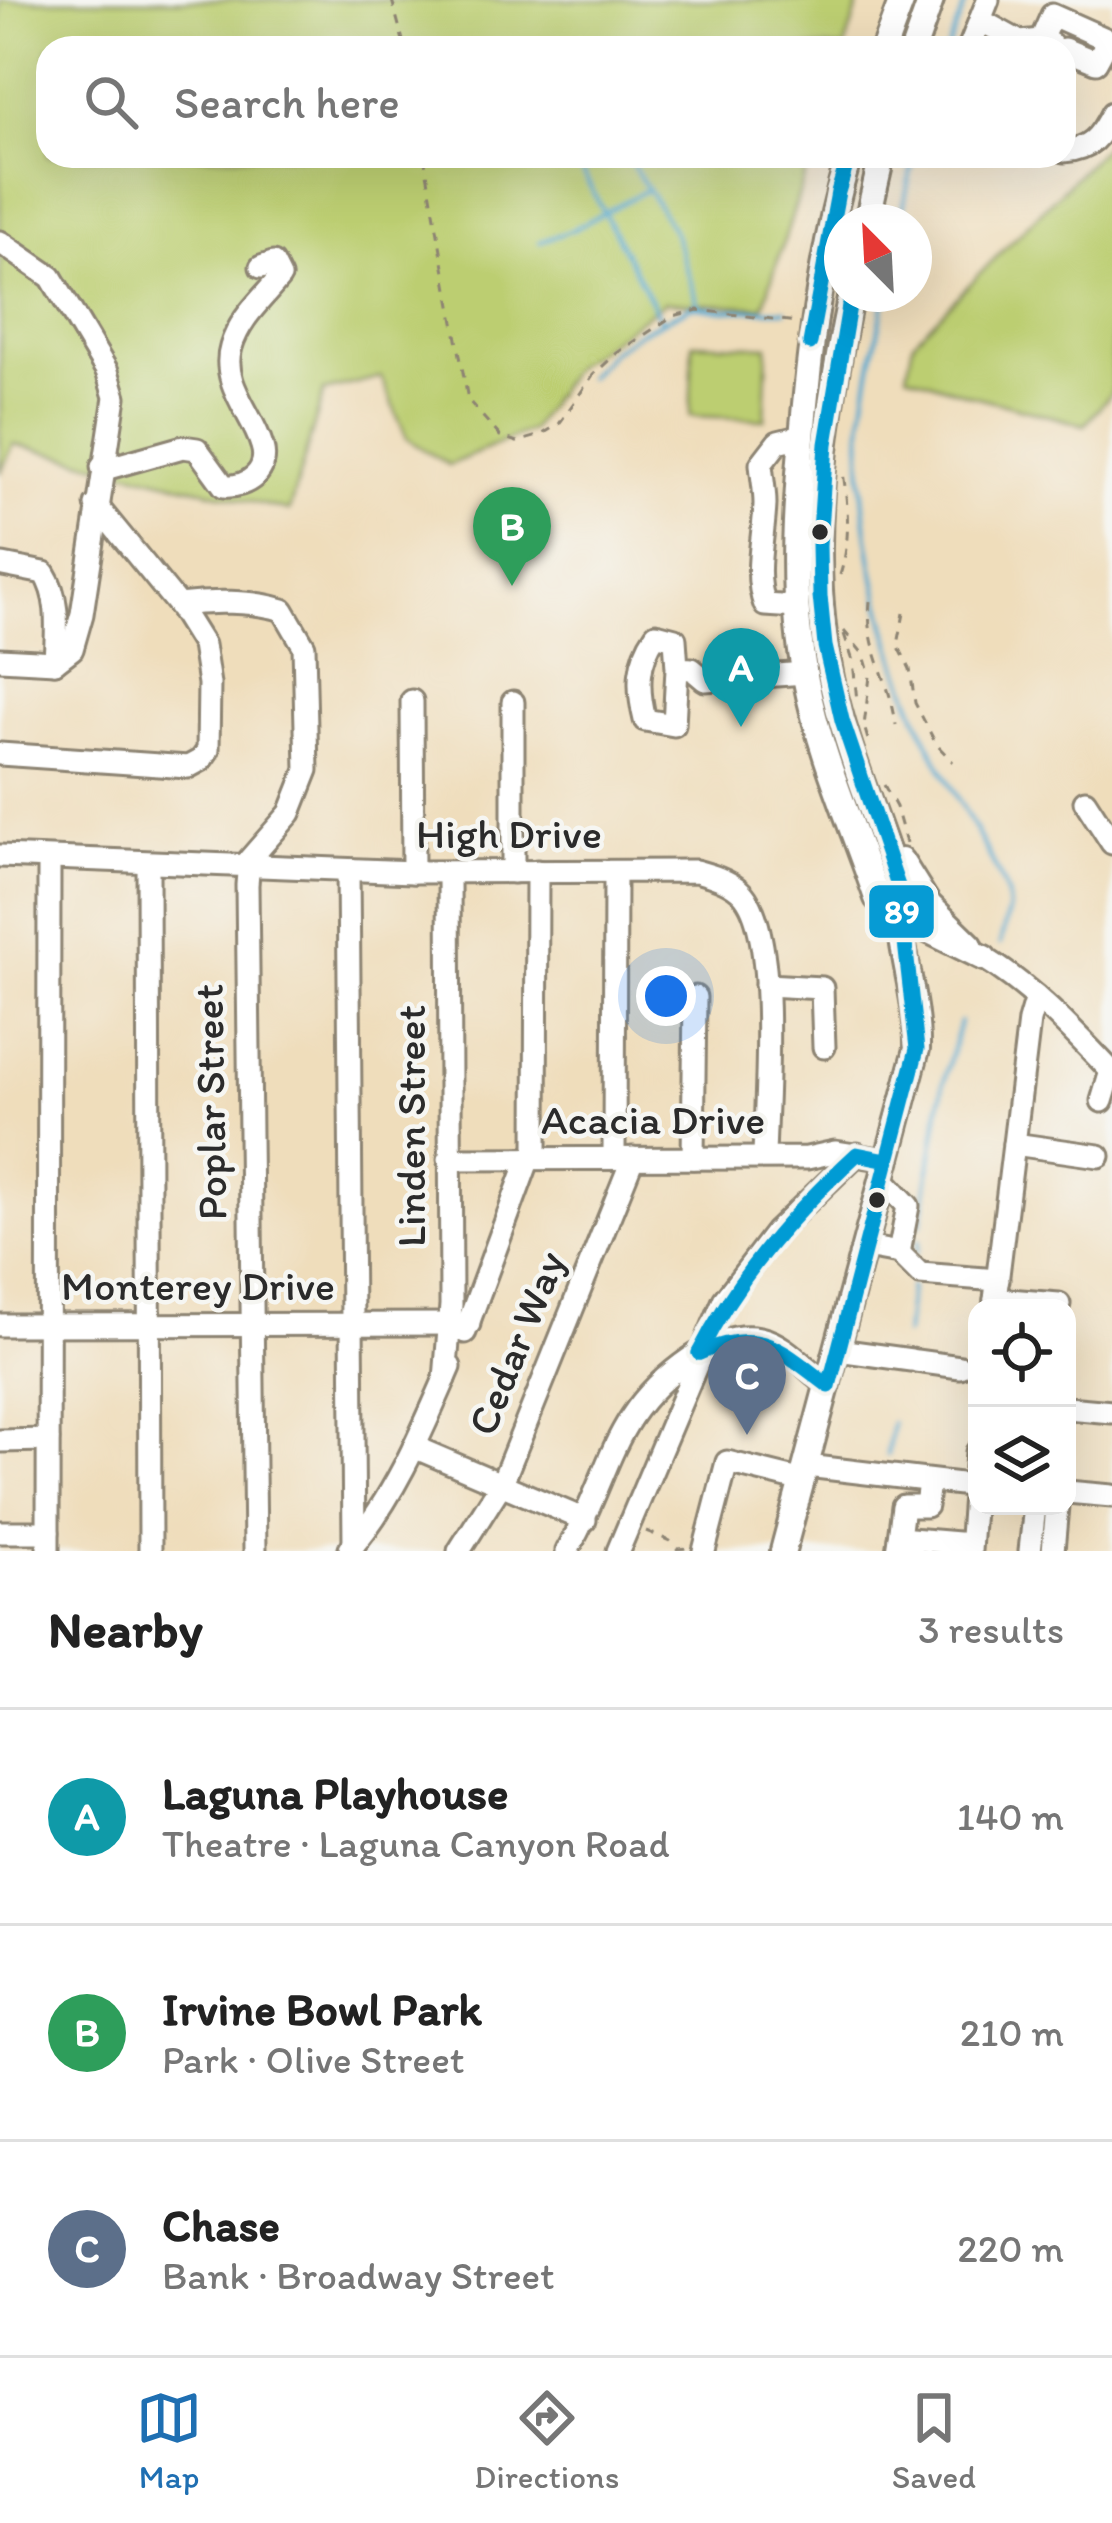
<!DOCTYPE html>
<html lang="en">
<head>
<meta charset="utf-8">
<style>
  body { margin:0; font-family:Itim,sans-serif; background:#f6f6f6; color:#222 }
  .controls { position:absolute; right:36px; bottom:36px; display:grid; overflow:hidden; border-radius:24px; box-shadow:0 12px 48px #0002 }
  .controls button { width:108px; height:108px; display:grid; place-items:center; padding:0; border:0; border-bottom:3px solid #e0e0e0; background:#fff; color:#222; font:60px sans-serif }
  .compass { position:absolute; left:824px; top:204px; width:108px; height:108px; border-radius:50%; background:#fff; box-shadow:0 12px 48px #0002; rotate:336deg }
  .you { position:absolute; left:666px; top:996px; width:42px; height:42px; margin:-30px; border:9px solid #fff; border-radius:50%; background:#1a73e8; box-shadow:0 0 0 18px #1a73e833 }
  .badge { display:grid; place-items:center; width:78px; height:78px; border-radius:50%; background:#1f6fb2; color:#fff; font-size:39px; font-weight:700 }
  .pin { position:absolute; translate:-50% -99px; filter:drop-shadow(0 3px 6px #0008) }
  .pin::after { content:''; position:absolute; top:63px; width:42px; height:36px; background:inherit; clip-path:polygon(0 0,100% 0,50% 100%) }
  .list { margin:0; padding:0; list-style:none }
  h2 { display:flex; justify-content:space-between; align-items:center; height:156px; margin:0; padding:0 48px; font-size:51px }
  h2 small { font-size:39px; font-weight:400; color:#767676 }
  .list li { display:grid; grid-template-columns:78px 1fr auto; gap:36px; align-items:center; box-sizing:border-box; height:216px; padding:0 48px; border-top:3px solid #e0e0e0 }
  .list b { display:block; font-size:45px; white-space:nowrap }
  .list p { margin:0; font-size:39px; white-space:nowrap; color:#767676 }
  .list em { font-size:39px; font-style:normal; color:#767676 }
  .icon { flex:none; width:66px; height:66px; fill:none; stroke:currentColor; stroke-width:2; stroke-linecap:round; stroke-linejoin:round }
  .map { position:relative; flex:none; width:1112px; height:1551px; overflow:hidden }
  .search { position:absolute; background:#fff; box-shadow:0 12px 48px #0002; left:36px; right:36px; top:36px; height:132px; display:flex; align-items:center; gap:30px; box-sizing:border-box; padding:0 42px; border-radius:36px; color:#767676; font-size:45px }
  .sheet { height:804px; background:#fff }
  nav { display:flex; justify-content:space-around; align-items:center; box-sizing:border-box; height:168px; border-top:3px solid #e0e0e0; background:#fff; font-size:33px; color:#767676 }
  nav a { display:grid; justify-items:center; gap:6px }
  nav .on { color:#1f6fb2 }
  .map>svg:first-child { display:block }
  .green { fill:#bcce71; stroke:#747c4e; stroke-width:3 }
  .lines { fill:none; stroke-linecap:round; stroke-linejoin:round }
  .stream { stroke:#52a9cf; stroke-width:4.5 }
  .minor-casing { stroke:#8d8473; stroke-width:27 }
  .major-casing { stroke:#8d8473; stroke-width:30 }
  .path { stroke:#8d8473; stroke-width:3; stroke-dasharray:9 9; stroke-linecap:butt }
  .minor { stroke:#fff; stroke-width:21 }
  .major { stroke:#fff; stroke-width:24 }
  .bus-1-casing { stroke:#f6f6f2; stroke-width:24 }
  .bus-1 { stroke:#069bd4; stroke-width:15 }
  .bus-dot { fill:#2b2b2b; stroke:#f6f6f2; stroke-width:4.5 }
  .labels { text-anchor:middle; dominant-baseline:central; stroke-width:9; stroke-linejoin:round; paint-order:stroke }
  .street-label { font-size:42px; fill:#2b2b2b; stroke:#f6f6f2 }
  .line-badge { stroke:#f6f6f2; stroke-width:4.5 }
  .badge-label { font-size:33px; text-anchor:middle; font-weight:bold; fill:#fff }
</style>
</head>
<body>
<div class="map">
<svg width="1112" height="1551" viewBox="0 0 1112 1551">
  <rect width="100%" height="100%" fill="#f6f6f2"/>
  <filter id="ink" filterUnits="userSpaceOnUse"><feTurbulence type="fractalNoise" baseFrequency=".00833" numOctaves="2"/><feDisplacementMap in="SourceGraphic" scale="24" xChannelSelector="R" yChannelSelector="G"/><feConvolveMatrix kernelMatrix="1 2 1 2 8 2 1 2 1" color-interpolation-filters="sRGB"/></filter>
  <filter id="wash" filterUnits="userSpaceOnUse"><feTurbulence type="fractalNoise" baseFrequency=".004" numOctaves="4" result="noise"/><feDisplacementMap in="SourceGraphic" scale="48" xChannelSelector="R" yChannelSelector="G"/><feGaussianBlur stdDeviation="2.7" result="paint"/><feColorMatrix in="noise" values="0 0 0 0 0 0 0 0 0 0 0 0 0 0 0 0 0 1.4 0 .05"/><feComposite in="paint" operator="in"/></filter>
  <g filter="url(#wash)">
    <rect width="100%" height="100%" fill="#efddbb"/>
    <g class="green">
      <path d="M0,0H860L845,48H48V156H811L763,307L665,302L573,367L531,430L449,465L407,439L381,377L324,391L289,511L14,444L0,473Z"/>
      <path d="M1112,139V392L1085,425L970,395L907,374L913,342Z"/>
      <path d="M693,343L768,346L765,419L690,416Z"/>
    </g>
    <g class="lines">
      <g class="stream">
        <path d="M948,48L967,0"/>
        <path d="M574,156L661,320"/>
        <path d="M627,156L673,230L699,306"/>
        <path d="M900,222L914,156"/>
        <path d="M540,242L572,230L646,190"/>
        <path d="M886,294C876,346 860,403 861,456C863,550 886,646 923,731C948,787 983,837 1007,893L1009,908L1000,944"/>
        <path d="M588,377L612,351L637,334L692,306L720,310H786"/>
        <path d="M921,1224L943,1084L960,1022"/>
        <path d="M917,1252L919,1240"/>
        <path d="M905,1334L910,1287"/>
        <path d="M887,1455L892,1423"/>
      </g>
    </g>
  </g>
  <g filter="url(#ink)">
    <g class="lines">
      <g class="minor-casing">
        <g id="minor">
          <path d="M980,20L1020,42L1041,40L1051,44"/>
          <path d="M1041,40L1052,15L1108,40L1096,62L1064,49"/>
          <path d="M969,48L988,0"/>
          <path d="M1064,151C1091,149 1100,137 1112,113"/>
          <path d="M0,242L51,277L107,371L115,397L82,614L72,649L55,662L0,659"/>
          <path d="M102,467H112L183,447L197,449L224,486C247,488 270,471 262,446C253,414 220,383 231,347C240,317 262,300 280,277L273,263L261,267"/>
          <path d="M96,505L178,605C209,601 253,600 283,610L304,646L307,770L290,813L249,860L247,885L255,1551"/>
          <path d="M3,565L44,573C61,600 56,632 55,662"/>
          <path d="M797,607L765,605C753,573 764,538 765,504C765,491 762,477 761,464L778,442L802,436"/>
          <path d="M677,668L674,725L645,720C637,688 637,661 656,634L675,639L677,668L692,669L705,680L805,673"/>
          <path d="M412,701L413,872"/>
          <path d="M0,754L188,767L201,760L208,750L209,684L203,645L178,605"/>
          <path d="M1085,801L1112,843"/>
          <path d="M0,856L413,872L696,871C710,875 728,880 739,890C781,925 765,1101 764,1157"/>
          <path d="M148,864L150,1551"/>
          <path d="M348,870L354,1545"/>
          <path d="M513,872V702"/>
          <path d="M984,958C1034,989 1072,1030 1112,1072"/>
          <path d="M766,985L822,988L824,1047"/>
          <path d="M1102,1101L1111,1071"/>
          <path d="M1014,1144L1099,1156"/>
          <path d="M614,1157L615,872"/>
          <path d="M536,1158L537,871"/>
          <path d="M693,1158L695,997"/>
          <path d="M449,1159L807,1158L835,1152L887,1160"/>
          <path d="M883,1179L908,1206L899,1253"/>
          <path d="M866,1247L899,1253L920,1274L998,1280"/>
          <path d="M995,1299L1059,1304"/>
          <path d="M994,1308L1029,1021L1036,997"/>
          <path d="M0,1325L469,1324"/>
          <path d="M465,1332L529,1158"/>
          <path d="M838,1350L911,1360"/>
          <path d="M916,1361L960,1367"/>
          <path d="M445,1379L451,1305L449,873"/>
          <path d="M1067,1408L1112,1412"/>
          <path d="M0,1441L48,1440"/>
          <path d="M414,1447L585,1520"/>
          <path d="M807,1466L977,1486"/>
          <path d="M1067,1492L1112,1496"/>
          <path d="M0,1532H48"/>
          <path d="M899,1538L903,1506H926L929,1481"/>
          <path d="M350,1549C395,1497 423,1429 450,1367"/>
          <path d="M48,1551L49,861"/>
          <path d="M459,1551L502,1483L633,1158"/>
          <path d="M567,1551C613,1472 608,1415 691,1358C711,1344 735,1333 760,1338C787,1344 807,1371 829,1386"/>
          <path d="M618,1551L724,1300L776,1232L857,1154"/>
          <path d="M704,1551L727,1462L803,1481"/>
          <path d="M897,1551L899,1538L970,1544"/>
          <path d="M970,1551L977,1452"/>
          <path d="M1030,1551L1035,1506"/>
          <path d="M1053,1551L1057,1506"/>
        </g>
      </g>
      <g class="major-casing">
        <g id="major">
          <path d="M884,48L902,0"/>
          <path d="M914,48L931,0"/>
          <path d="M849,156C823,244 811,335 803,426C795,512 789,596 806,681C820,755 853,827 877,898L897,915L984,958"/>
          <path d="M867,222L882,156"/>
          <path d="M901,861L928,904L970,945"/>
          <path d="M783,1551L917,1049C918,994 896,943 899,889C879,825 851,761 835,696C803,563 824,425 851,294"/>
        </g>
      </g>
      <g class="path">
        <path d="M392,0L405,48"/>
        <path d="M424,156L468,400L500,436L517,442L541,435L559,424L593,375L617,353L673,316L698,310L797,322"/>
        <path d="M914,250L923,252"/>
        <path d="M840,575C851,541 848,506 843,472"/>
        <path d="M870,601C865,651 890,677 896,725"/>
        <path d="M904,613L898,645L910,669L915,703L936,744L953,762"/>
        <path d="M844,631L864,655L870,676L864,726L869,743"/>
        <path d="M844,634L853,661L857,701"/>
        <path d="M884,785L896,807L906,843"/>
        <path d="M646,1531L670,1541L677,1549L689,1548"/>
      </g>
      <use href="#minor" class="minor"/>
      <use href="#major" class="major"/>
      <g class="bus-1-casing">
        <g id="bus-1">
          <path d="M810,343L838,192L849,156"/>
          <path d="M699,1353C762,1326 779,1349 829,1386L917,1049L899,889L842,720L825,646L820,596L819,545L826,444L851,294"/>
          <path d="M699,1353C739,1274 792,1214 857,1154L887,1160"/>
        </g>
      </g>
      <use href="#bus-1" class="bus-1"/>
    </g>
  </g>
  <g class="bus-dot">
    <circle cx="820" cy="532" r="10"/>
    <circle cx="877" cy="1200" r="10"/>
  </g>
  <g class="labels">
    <g class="street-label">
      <text x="509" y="833">High Drive</text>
      <text transform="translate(210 1102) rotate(-91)">Poplar Street</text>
      <text x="653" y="1119">Acacia Drive</text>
      <text transform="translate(410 1126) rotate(-90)">Linden Street</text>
      <text x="198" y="1285">Monterey Drive</text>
      <text transform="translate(516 1343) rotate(-68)">Cedar Way</text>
    </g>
  </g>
  <rect class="line-badge" x="867" y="883" width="69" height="57" rx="12" fill="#069bd4"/>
  <g class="badge-label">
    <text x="902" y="923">89</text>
  </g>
</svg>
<div class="controls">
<button><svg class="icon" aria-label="locate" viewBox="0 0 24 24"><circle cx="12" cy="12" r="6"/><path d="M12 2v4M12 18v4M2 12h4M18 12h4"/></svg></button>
<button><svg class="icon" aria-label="layers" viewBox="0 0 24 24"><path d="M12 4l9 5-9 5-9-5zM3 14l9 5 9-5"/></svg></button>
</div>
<svg class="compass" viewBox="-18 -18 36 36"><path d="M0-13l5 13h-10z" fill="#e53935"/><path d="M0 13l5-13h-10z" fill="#767676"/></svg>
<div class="you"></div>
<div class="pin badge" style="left:741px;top:727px;background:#0f9aa8">A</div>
<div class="pin badge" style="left:512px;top:586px;background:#2e9e5b">B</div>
<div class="pin badge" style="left:747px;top:1435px;background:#5c6f8a">C</div>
<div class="search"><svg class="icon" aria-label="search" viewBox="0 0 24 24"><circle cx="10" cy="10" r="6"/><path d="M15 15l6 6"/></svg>Search here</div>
</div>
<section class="sheet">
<h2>Nearby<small>3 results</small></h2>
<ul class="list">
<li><span class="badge" style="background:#0f9aa8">A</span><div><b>Laguna Playhouse</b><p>Theatre · Laguna Canyon Road</p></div><em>140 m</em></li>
<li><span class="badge" style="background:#2e9e5b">B</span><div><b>Irvine Bowl Park</b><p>Park · Olive Street</p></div><em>210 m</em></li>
<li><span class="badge" style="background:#5c6f8a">C</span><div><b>Chase</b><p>Bank · Broadway Street</p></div><em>220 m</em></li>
</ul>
</section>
<nav>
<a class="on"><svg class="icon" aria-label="map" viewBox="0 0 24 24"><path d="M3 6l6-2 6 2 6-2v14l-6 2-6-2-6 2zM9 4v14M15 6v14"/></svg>Map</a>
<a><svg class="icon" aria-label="directions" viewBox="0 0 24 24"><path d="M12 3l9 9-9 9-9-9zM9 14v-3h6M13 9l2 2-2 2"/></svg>Directions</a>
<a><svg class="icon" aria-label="saved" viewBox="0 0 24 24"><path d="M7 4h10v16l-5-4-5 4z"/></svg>Saved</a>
</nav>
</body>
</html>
